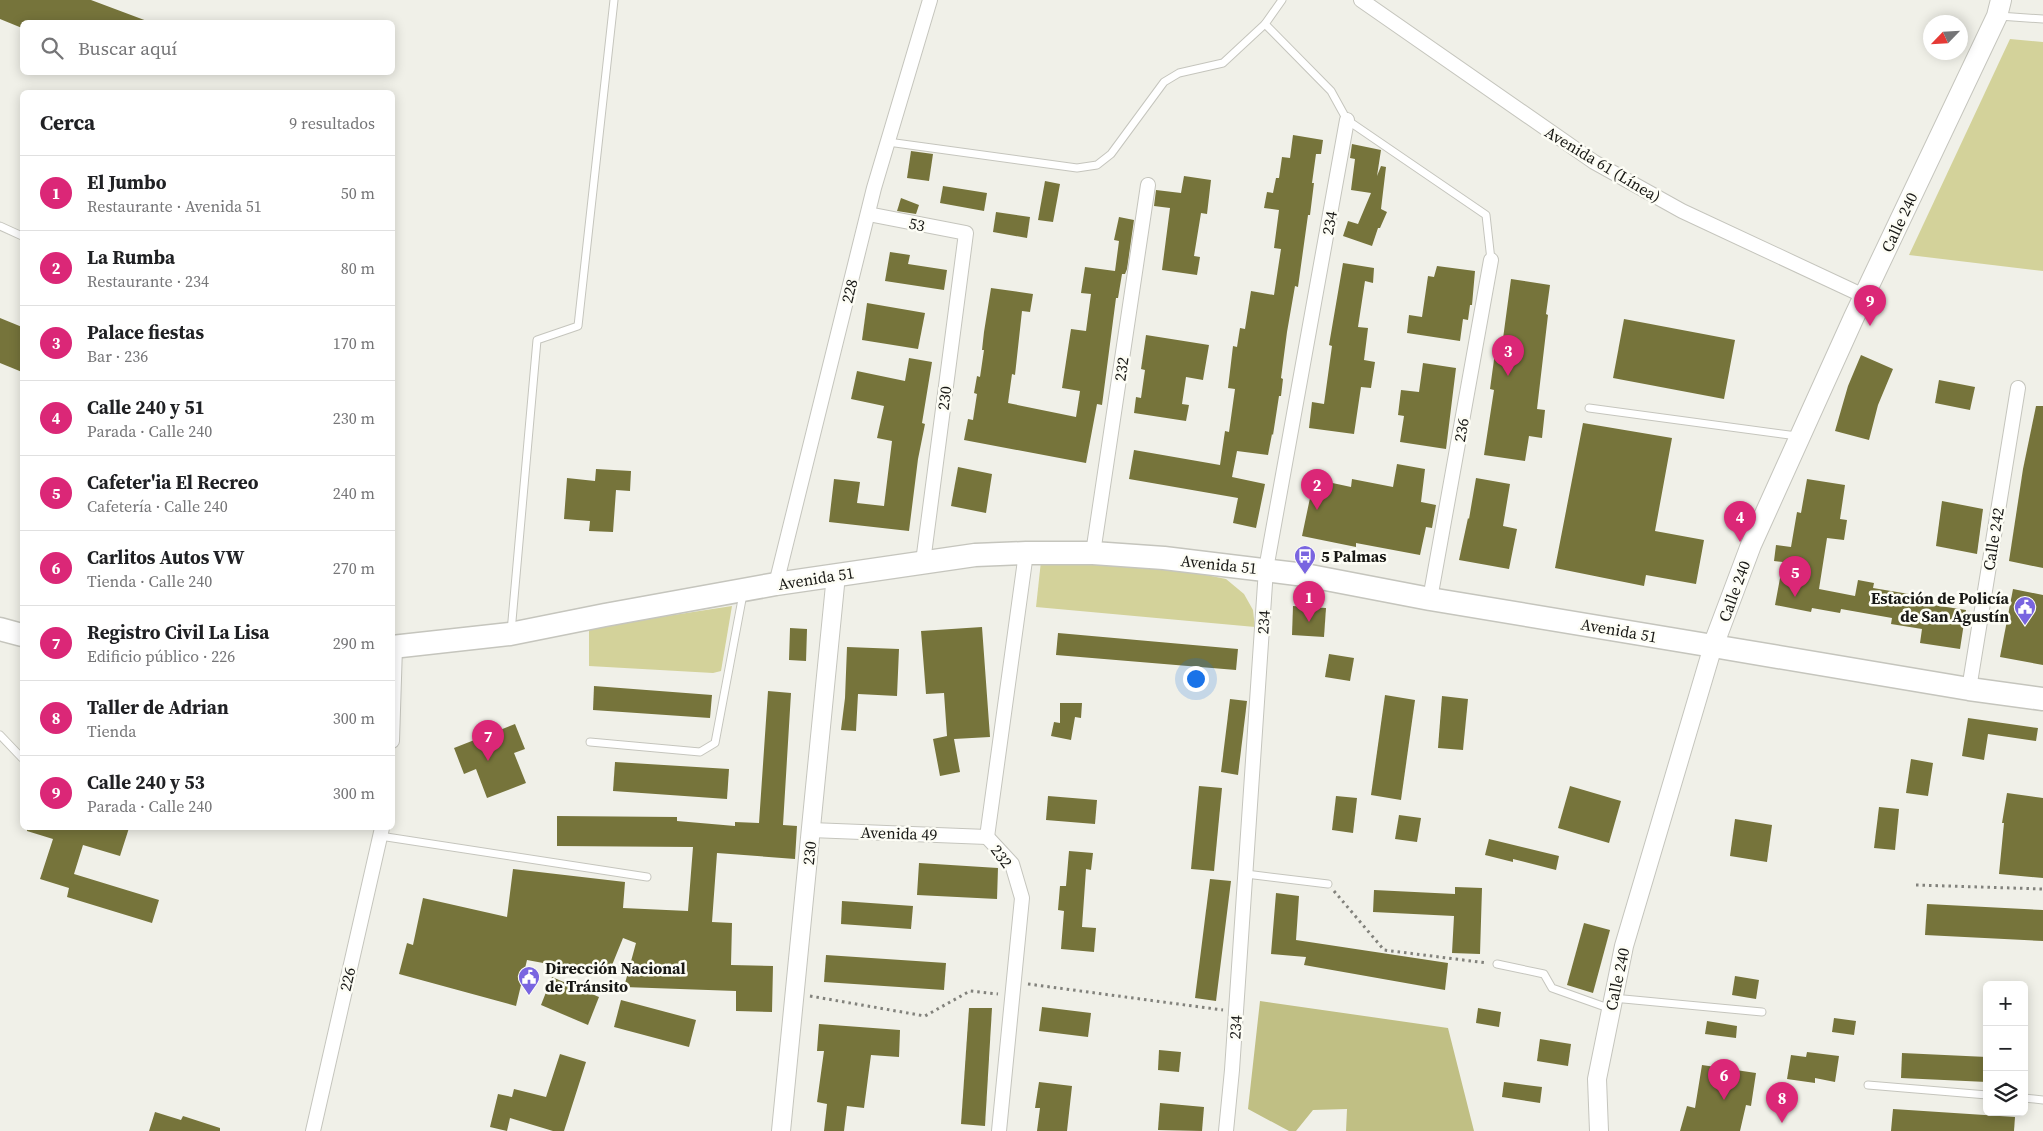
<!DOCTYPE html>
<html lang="es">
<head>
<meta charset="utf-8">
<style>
  body { margin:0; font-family:"Source Serif 4",serif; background:#f6f6f6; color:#202124 }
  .controls { position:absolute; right:15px; bottom:15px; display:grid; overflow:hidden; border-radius:8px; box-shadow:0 2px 12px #0003 }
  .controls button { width:45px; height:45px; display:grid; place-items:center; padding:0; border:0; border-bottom:1px solid #e0e0e0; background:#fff; color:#202124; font:25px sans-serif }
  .compass { position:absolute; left:1923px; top:15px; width:45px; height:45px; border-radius:50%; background:#fff; box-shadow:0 2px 12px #0003; rotate:245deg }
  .you { position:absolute; left:1195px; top:678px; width:18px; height:18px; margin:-12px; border:4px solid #fff; border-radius:50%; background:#1a73e8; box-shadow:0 0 0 8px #1a73e833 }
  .badge { display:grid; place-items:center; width:32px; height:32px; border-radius:50%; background:#db2777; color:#fff; font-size:16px; font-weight:700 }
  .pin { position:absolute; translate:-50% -41px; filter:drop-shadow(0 1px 2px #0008) }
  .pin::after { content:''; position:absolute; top:26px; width:18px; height:15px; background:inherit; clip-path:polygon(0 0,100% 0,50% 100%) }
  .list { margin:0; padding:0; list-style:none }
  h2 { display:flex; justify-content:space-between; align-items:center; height:65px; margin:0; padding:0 20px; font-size:21px }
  h2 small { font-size:16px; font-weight:400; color:#757577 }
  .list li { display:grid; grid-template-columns:32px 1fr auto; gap:15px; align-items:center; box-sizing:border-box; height:75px; padding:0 20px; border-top:1px solid #e0e0e0 }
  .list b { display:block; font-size:19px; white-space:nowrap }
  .list p { margin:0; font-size:16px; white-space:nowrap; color:#757577 }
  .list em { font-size:16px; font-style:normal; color:#757577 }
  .icon { flex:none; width:28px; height:28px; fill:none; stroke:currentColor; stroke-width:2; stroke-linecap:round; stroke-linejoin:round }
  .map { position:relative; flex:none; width:2043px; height:1131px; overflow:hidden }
  .search { position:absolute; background:#fff; box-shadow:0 2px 12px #0003; left:20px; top:20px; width:375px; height:55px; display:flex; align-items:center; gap:12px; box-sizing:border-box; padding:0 18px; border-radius:8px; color:#757577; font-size:19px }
  .panel { position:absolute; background:#fff; box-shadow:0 2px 12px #0003; left:20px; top:90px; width:375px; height:740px; border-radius:8px }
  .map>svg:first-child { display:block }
  .green { fill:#d3d29a }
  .forest { fill:#c0bf84 }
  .building { fill:#76743b }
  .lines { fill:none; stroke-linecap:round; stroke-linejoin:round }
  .service-casing { stroke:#c5c5bd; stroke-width:9 }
  .minor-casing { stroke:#c5c5bd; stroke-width:16 }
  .tertiary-casing { stroke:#c5c5bd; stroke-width:20 }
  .secondary-casing { stroke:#c5c5bd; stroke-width:22 }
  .primary-casing { stroke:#c5c5bd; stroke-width:25 }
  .path { stroke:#82827c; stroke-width:3; stroke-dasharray:2.5 4; stroke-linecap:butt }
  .service { stroke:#fff; stroke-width:7 }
  .minor { stroke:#fff; stroke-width:14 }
  .tertiary { stroke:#fff; stroke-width:18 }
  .secondary { stroke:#fff; stroke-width:20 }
  .primary { stroke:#fff; stroke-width:22 }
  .labels { text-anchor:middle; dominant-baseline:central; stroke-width:5; stroke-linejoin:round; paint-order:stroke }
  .street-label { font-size:16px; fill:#181815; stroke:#fdfdf5 }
  .poi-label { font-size:16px; font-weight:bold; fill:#181815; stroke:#fdfdf5; text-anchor:start }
</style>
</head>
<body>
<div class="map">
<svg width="2043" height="1131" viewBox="0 0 2043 1131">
  <rect width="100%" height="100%" fill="#f0f0e8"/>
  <g class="green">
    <path d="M2010,39L2043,42V271L1909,255Z"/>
    <path d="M1041,561L1182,570L1226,579L1244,594L1253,610L1255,627L1036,607Z"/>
    <path d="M732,606L721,671L713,673L589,666V628Z"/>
  </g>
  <path class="forest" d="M1260,1001L1448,1028L1474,1131H1346L1347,1109L1313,1110L1296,1131H1289L1248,1109Z"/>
  <g class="building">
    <path d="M0,0H91L147,21L22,22V28L0,19Z"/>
    <path d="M1293,135L1323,140L1321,154H1316L1312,183H1314L1310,215H1308L1298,287L1295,286L1287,332L1281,378L1283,379L1281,396H1279L1273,435L1272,434L1268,455L1237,451L1232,477L1265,484L1256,528L1233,523L1238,498L1129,479L1134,450L1220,465L1225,431L1229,432L1235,389L1228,388L1233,346L1237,347L1240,328L1245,329L1251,291L1274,295L1281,249L1274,248L1279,210L1264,208L1267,192L1273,193L1276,178H1279L1282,157L1290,158Z"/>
    <path d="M1352,144L1381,150L1377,176L1381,166L1386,167L1381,209L1387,212L1380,228H1378L1372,246L1343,236L1348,221L1358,224L1371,193L1351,190L1355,159L1350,158Z"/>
    <path d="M911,151L933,154L929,181L907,178Z"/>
    <path d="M1184,176L1211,180L1207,214L1201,213L1194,256L1200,257L1197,275L1162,270L1170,208L1154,206L1156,190L1181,193Z"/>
    <path d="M1045,181L1060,184L1053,222L1038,220Z"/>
    <path d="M943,186L987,193L984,211L940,203Z"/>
    <path d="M901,198L919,205L916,214L897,211Z"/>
    <path d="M996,212L1030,217L1027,238L993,232Z"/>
    <path d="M1119,217L1134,220L1127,269L1125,274H1122L1118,298H1116L1102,405L1097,404L1086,463L964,440L968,419L973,420L977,394L974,393L977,376L980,377L984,350H982L984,332L991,288L1033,294L1030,312L1022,311L1015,375L1012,374L1008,403L1076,417L1080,391L1062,388L1071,329L1086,331L1091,294L1081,293L1085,267L1115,271L1119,241L1114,240Z"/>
    <path d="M890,252L910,255L908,264L947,270L944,290L885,281Z"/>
    <path d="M1343,263L1374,268L1373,283L1365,281L1358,327L1368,328L1364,360L1375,362L1371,388L1361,387L1354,434L1309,428L1312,402L1324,404L1332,346L1329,345Z"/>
    <path d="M1437,266L1475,271L1472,305H1470L1468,320L1463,319L1460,341L1407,333L1409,315L1422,317L1428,276L1434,277Z"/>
    <path d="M1511,279L1550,285L1546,314L1548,315L1537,409L1545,410L1542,438L1529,436L1525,461L1484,455L1494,390L1490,389L1496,345L1502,346Z"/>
    <path d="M867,303L925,313L918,349L862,340Z"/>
    <path d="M0,318L22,327V372L0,363Z"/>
    <path d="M1624,319L1735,340L1724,399L1613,378Z"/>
    <path d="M1146,335L1209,345L1203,380L1186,377L1182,404L1189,405L1186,421L1134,413L1136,397L1141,398L1145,370L1141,369Z"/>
    <path d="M1861,355L1893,369L1878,405L1869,440L1835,431L1848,386Z"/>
    <path d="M909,358L932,362L922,423L925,424L918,459L909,531L829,522L834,479L860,482L857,503L884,506L892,441L877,438L884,406L851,399L857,371L905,381Z"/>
    <path d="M1423,363L1456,368L1446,449L1400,442L1404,416L1398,415L1401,390L1419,392Z"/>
    <path d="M1939,380L1975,387L1970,410L1935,403Z"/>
    <path d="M2036,406H2043V568L2009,561L2023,469Z"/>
    <path d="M1583,423L1672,438L1655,531L1704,540L1696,584L1646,575L1644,586L1555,568Z"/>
    <path d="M1397,464L1425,469L1421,502L1436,505L1432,528L1426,527L1420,555L1356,543V547L1302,536L1314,479L1351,487L1352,479L1393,487Z"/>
    <path d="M958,467L992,474L986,513L951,506Z"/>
    <path d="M596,469L631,471L630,491L616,490L613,532L589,531L590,521L564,519L567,478L595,481Z"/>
    <path d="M1476,478L1510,484L1503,526L1517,529L1509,569L1459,560L1468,518L1469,519Z"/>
    <path d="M1807,479L1845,485L1840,519L1847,520L1844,540L1827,538L1819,589L1855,596L1858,580L1874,583L1873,588L1915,595L1914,602L1966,610L1960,649L1920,643L1922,629L1891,624L1892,618L1841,609L1840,613L1812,608L1811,612L1775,605L1783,562L1774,561L1776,545L1791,547L1797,512L1801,513Z"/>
    <path d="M1942,501L1983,509L1977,554L1936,546Z"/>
    <path d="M2013,589L2043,595V665L2000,657Z"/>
    <path d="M1293,606L1326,608L1324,637L1292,635Z"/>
    <path d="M982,627L990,737L954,739L960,772L940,776L933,739L947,736L944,693L926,694L921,631Z"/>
    <path d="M790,628L807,629L806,661L789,660Z"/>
    <path d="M1058,633L1238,649L1236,670L1056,655Z"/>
    <path d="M847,647L899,649L897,696L858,694L856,731L841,730L845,698Z"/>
    <path d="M1329,654L1354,658L1350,681L1325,677Z"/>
    <path d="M594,686L712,695L710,718L593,710Z"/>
    <path d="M768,691L791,693L783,825L797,826L795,859L717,853L712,922L732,923L731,965L773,966L772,1012L736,1011V991L624,987L636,943L623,938L608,975L527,960L516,1006L399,974L407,943L413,945L423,898L507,917L513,869L625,882L623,908L688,911L693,847L557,846V816L677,817V821L735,826V822L759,823Z"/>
    <path d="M1385,695L1415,700L1401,800L1371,795Z"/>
    <path d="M1442,696L1468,699L1463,750L1438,748Z"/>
    <path d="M1230,699L1247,701L1238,775L1221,772Z"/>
    <path d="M1060,703H1082L1081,718L1075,717L1071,740L1051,736L1054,722L1060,723Z"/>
    <path d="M1968,718L2038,728L2036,741L1988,734L1984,760L1962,756Z"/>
    <path d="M515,724L525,749L514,753L526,783L487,798L476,769L464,774L454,748Z"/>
    <path d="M1911,759L1933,763L1928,796L1906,793Z"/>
    <path d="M615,762L729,769L727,799L613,791Z"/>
    <path d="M1199,786L1222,788L1214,871L1191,869Z"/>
    <path d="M1570,786L1621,801L1609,843L1558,828Z"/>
    <path d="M2007,793L2043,798V878L1999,874L2004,823H2002Z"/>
    <path d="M1048,796L1097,800L1095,824L1046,820Z"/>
    <path d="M1336,796L1357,798L1353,833L1332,830Z"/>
    <path d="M1879,807L1899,809L1895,850L1874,848Z"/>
    <path d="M1399,815L1421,818L1417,842L1395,839Z"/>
    <path d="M1735,819L1772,825L1767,862L1730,856Z"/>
    <path d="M27,828H129L120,856L83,845L74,874L159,900L152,923L67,897L69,888L40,879L53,839L27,831Z"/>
    <path d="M1489,839L1559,856L1556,870L1513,859V862L1485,855Z"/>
    <path d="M1069,851L1093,853L1091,870L1086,869L1082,927L1096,928L1094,952L1061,949L1064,911L1058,910L1060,886H1066Z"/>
    <path d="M919,863L998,868L997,899L917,895Z"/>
    <path d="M1210,879L1231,881L1216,1001L1195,998Z"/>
    <path d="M1455,887L1482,888L1480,954L1452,953L1454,916L1373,912L1374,890L1455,894Z"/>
    <path d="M1276,893L1299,896L1296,940L1448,963L1445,990L1304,965L1306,957L1271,954Z"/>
    <path d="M842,901L913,906L911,929L841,924Z"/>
    <path d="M1927,904L2043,910V941L1925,935Z"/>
    <path d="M1584,923L1610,930L1593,993L1567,985Z"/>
    <path d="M826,955L946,963L944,990L824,982Z"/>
    <path d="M1735,976L1759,980L1756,999L1732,995Z"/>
    <path d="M552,977L599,997L588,1025L541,1005Z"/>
    <path d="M621,1000L696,1020L689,1047L614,1027Z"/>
    <path d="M1042,1007L1091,1013L1088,1037L1039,1031Z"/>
    <path d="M969,1008H992L985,1126L961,1124Z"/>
    <path d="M1478,1008L1501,1012L1499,1027L1476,1023Z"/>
    <path d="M1834,1018L1856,1021L1854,1035L1832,1032Z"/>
    <path d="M1707,1021L1737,1026L1736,1038L1705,1034Z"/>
    <path d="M819,1024L900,1030L899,1057L871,1055L864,1108L847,1106L844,1131H824L827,1104L817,1102L824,1051H817Z"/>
    <path d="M1540,1039L1571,1044L1568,1066L1537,1061Z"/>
    <path d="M1159,1050L1181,1052L1179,1072L1158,1070Z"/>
    <path d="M1807,1052L1839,1056L1835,1082L1815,1078V1083L1787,1079L1791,1055L1806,1057Z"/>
    <path d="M1902,1053L1987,1057V1082L1901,1078Z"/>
    <path d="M560,1054L586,1062L564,1131H553L510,1118L507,1131L490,1127L498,1094L512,1097L514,1089L546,1097Z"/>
    <path d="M1702,1065L1756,1073L1751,1106L1746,1105L1740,1131H1680L1687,1106L1695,1108Z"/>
    <path d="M1039,1082L1072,1086L1067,1131H1037L1040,1108H1035Z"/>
    <path d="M1504,1082L1542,1087L1540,1103L1502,1097Z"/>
    <path d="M1160,1103L1204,1107L1202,1131L1158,1130Z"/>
    <path d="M1893,1109L2015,1117L2014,1131H1891Z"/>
    <path d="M155,1112L181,1120L183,1116L220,1128V1131H149Z"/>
  </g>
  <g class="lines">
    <g class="service-casing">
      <g id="service">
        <path d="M1999,16L2043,19"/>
        <path d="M1265,24L1331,91L1347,120L1486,215L1491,260"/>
        <path d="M888,142L1077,168L1097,165L1111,154L1164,82L1179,73L1223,63L1265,24L1282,0"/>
        <path d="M0,226L22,236"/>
        <path d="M1589,408L1797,436"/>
        <path d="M511,632L537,340L578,326L614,0"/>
        <path d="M0,735L22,758"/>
        <path d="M590,742L700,752L715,743L743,594"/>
        <path d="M380,836L647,877"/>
        <path d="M1246,874L1328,884"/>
        <path d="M1497,964L1544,974L1552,988L1611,1009"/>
        <path d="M1613,998L1762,1012"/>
        <path d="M1868,1085L1987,1095"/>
        <path d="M2024,1098L2043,1100"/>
      </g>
    </g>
    <g class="minor-casing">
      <g id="minor">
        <path d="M1361,0L1594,162L1682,211L1864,296"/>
        <path d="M868,214L966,233L923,562"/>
        <path d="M1093,553L1148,185"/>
        <path d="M776,584L874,188L930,0"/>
        <path d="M1430,599L1491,260"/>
        <path d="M1969,689L2018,388"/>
        <path d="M392,741L395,647"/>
        <path d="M811,830L987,837"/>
        <path d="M987,837L1012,864L1022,898L999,1131"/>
        <path d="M987,837L1026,553"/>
        <path d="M313,1131L382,828"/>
        <path d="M1226,1131L1232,1070L1266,569L1347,120"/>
      </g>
    </g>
    <g class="tertiary-casing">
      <g id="tertiary">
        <path d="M781,1131L836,575"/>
        <path d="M1599,1131L1597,1079L1624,946L1713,646"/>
      </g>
    </g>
    <g class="secondary-casing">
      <path id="secondary" d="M1713,646L1751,545L1854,317L1997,16L2001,0"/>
    </g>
    <g class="primary-casing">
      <g id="primary">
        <path d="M0,629L22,635"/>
        <path d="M392,647L510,634L605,615L776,584L975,555L1026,553H1093L1164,558L1305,575L1430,599L1713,646L1969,689L2043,699"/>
      </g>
    </g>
    <g class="path">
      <path d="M1916,885L2043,889"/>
      <path d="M1334,891L1384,950L1487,963"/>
      <path d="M1028,984L1223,1010"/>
      <path d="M810,996L925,1016L970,991L998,994"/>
    </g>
    <use href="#service" class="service"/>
    <use href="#minor" class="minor"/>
    <use href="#tertiary" class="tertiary"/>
    <use href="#secondary" class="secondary"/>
    <use href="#primary" class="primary"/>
  </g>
  <defs>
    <g id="bus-pin" transform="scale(1.125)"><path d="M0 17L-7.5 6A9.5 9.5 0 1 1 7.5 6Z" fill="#7965e0" stroke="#fdfdf5"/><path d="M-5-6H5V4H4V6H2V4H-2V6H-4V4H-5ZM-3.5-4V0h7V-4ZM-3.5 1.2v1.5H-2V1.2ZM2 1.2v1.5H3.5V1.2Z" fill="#fff"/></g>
    <g id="civic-pin" transform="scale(1.125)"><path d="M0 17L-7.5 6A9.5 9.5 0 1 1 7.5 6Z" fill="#7965e0" stroke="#fdfdf5"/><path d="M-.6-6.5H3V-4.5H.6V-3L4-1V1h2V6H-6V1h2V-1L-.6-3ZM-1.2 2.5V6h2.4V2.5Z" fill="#fff"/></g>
  </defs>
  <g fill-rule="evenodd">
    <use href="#bus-pin" x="1305" y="556"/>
    <use href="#civic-pin" x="2025" y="607"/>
    <use href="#civic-pin" x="529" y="977"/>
  </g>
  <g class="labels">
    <g class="street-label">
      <text transform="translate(1603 164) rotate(31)">Avenida 61 (Línea)</text>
      <text transform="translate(1899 222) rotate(-65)">Calle 240</text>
      <text transform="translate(1329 223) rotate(-80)">234</text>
      <text transform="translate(917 224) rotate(11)">53</text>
      <text transform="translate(849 291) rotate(-76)">228</text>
      <text transform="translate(1121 369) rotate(-82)">232</text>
      <text transform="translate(944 398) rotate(-83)">230</text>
      <text transform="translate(1461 430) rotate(-80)">236</text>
      <text transform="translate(1993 539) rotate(-81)">Calle 242</text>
      <text transform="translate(1219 564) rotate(6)">Avenida 51</text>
      <text transform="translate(816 578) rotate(-9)">Avenida 51</text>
      <text transform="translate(1734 591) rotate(-70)">Calle 240</text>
      <text transform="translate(1263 622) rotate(-86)">234</text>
      <text transform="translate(1619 630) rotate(10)">Avenida 51</text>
      <text transform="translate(899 833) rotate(2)">Avenida 49</text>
      <text transform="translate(809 853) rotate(-84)">230</text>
      <text transform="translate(1002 856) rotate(53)">232</text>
      <text transform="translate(347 979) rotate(-77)">226</text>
      <text transform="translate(1617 979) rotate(-78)">Calle 240</text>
      <text transform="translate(1235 1027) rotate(-86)">234</text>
    </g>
    <g class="poi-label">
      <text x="1321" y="556">5 Palmas</text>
      <text x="2009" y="598" text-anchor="end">Estación de Policía<tspan x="2009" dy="18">de San Agustín</tspan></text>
      <text x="545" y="968">Dirección Nacional<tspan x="545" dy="18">de Tránsito</tspan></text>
    </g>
  </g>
</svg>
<div class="controls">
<button>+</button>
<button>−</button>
<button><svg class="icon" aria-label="layers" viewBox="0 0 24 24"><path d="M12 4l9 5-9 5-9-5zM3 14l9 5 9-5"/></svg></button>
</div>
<svg class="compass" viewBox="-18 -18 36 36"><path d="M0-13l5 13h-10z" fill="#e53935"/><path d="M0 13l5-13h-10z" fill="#757577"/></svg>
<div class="you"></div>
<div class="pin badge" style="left:1309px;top:622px">1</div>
<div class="pin badge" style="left:1317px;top:510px">2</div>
<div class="pin badge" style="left:1508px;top:376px">3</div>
<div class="pin badge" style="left:1740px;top:542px">4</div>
<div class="pin badge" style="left:1795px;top:597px">5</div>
<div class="pin badge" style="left:1724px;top:1100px">6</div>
<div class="pin badge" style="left:488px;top:761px">7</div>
<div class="pin badge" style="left:1782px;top:1123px">8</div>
<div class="pin badge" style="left:1870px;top:326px">9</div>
<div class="search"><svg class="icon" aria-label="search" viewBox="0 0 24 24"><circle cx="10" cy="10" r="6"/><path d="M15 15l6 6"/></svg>Buscar aquí</div>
<section class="panel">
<h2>Cerca<small>9 resultados</small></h2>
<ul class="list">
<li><span class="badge">1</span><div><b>El Jumbo</b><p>Restaurante · Avenida 51</p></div><em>50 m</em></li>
<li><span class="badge">2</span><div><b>La Rumba</b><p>Restaurante · 234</p></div><em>80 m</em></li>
<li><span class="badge">3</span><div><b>Palace fiestas</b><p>Bar · 236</p></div><em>170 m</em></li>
<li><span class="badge">4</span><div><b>Calle 240 y 51</b><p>Parada · Calle 240</p></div><em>230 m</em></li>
<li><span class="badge">5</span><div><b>Cafeter'ia El Recreo</b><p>Cafetería · Calle 240</p></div><em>240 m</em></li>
<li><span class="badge">6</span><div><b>Carlitos Autos VW</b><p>Tienda · Calle 240</p></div><em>270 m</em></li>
<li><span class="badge">7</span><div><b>Registro Civil La Lisa</b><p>Edificio público · 226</p></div><em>290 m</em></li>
<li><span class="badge">8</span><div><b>Taller de Adrian</b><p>Tienda</p></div><em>300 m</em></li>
<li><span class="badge">9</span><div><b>Calle 240 y 53</b><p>Parada · Calle 240</p></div><em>300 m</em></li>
</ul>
</section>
</div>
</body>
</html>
